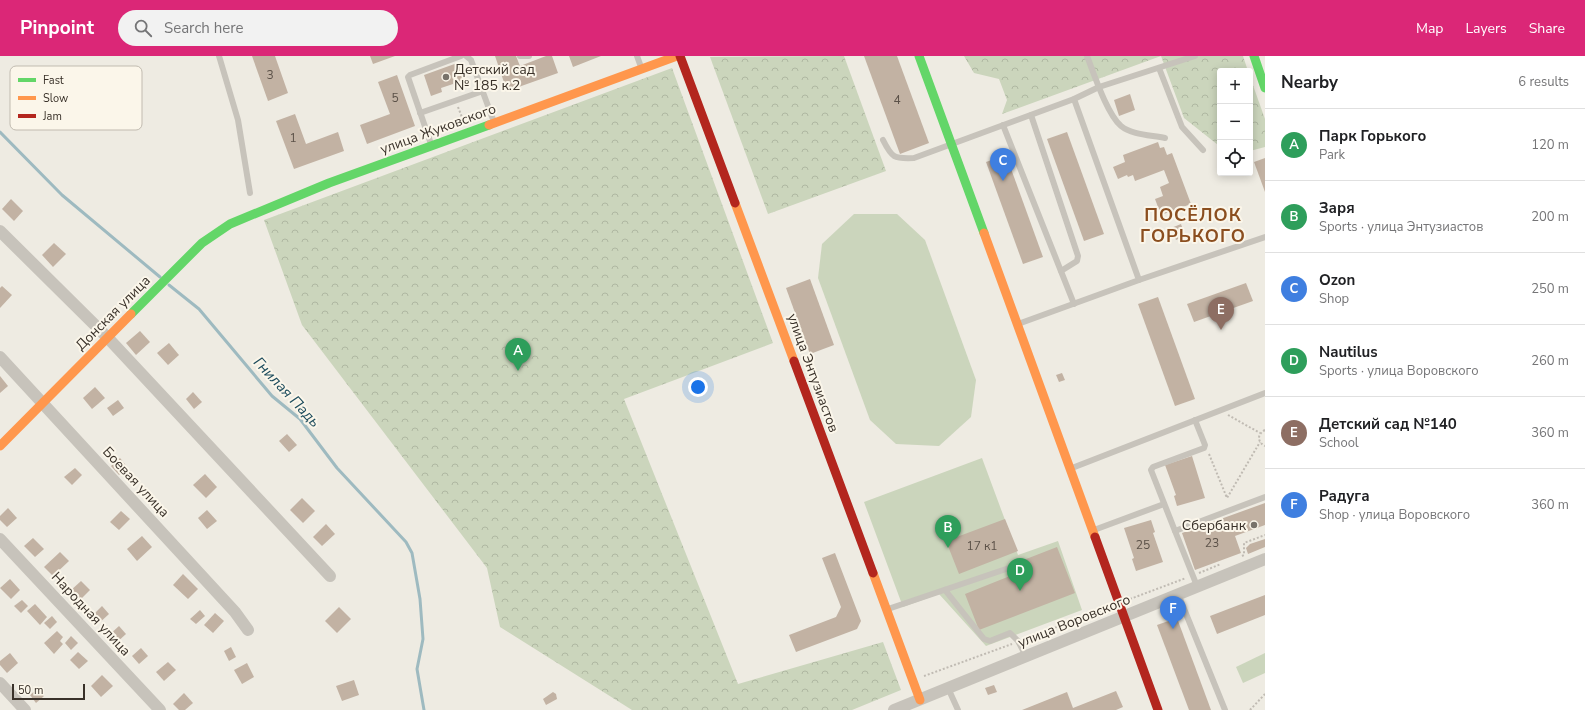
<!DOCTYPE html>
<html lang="en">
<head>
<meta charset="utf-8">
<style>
  body { margin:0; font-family:"Nunito Sans",sans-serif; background:#f2f2f2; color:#202124 }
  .controls { position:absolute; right:12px; top:12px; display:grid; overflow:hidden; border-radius:4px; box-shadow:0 2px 10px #0003 }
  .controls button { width:36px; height:36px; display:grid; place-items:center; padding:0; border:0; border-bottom:1px solid #e0e0e0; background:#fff; color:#202124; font:20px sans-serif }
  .scale { position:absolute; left:12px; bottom:10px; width:73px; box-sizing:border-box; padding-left:4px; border:2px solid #393129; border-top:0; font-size:11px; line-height:14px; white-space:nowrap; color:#393129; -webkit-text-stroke:3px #fbf6ea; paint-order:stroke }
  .you { position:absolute; left:698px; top:331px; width:14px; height:14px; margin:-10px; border:3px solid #fff; border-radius:50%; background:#1a73e8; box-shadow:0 0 0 6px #1a73e833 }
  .badge { display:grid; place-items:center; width:26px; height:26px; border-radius:50%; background:#db2777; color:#fff; font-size:13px; font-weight:700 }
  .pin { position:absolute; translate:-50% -33px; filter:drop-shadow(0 1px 2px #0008) }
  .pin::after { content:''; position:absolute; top:21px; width:14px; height:12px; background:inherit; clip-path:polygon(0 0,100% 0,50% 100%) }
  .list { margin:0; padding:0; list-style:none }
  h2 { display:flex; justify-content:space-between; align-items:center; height:52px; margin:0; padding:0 16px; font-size:17px }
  h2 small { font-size:13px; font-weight:400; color:#757577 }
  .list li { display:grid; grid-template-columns:26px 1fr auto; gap:12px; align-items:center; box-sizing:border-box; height:72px; padding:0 16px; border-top:1px solid #e0e0e0 }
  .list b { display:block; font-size:15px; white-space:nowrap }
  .list p { margin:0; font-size:13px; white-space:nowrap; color:#757577 }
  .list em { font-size:13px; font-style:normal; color:#757577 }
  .icon { flex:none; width:22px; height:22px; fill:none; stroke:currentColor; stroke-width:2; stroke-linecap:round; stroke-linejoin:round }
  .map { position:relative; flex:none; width:1265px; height:654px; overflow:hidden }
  header { display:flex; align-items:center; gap:24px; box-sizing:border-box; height:56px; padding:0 20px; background:#db2777; color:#fff }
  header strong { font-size:19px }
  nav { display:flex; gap:22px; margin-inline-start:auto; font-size:14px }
  .search { width:280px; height:36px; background:#f2f2f2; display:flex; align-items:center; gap:10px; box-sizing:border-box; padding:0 14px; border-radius:22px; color:#757577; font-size:15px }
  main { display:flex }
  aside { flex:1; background:#fff }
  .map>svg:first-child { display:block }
  .park { fill:url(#park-crowns) }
  .pitch { fill:#cbd5bc }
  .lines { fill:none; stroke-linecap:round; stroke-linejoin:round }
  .stream { stroke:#9ebac0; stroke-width:3 }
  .building { fill:#c2b2a3 }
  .path { stroke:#c0bbb3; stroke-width:2; stroke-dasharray:2 2; stroke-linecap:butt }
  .lane { stroke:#c7c3bb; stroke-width:6 }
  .street { stroke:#c7c3bb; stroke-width:12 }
  .fast { stroke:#63d668; stroke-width:9 }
  .slow { stroke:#ff974d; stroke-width:9 }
  .jam { stroke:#b3261e; stroke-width:9 }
  .poi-dot { fill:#78726a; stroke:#fbf6ea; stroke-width:1.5 }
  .labels { text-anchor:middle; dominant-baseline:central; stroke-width:4; stroke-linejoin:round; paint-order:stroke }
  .number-label { font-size:12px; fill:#5b5148 }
  .poi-label { font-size:14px; fill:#393129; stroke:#fbf6ea; text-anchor:start }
  .street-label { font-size:14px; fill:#393129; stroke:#fbf6ea }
  .water-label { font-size:15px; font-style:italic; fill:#1c4b5c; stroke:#fbf6ea }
  .district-label { font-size:18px; font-weight:bold; letter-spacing:1px; fill:#8b4e1f; stroke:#fbf6ea }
  .key { fill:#fbf6ea; stroke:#c1bbb0; stroke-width:1 }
  .key-label { font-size:11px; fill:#393129 }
</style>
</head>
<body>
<header>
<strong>Pinpoint</strong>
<div class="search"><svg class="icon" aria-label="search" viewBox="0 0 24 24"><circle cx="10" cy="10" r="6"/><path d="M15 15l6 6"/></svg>Search here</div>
<nav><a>Map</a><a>Layers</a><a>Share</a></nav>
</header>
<main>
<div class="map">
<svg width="1265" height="654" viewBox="0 0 1265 654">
  <defs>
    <pattern id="park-crowns" width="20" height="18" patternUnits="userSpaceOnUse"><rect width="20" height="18" fill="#cbd5bc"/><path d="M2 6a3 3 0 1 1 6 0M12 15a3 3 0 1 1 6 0" fill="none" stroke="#afb7a2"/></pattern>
  </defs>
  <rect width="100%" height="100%" fill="#eeebe2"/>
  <g class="park">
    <path d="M844,0L886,115L768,158L710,1Z"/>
    <path d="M964,0H1243L1248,15H1220V89H1218L1184,62L1161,0L1002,58L1007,44L999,23L974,17Z"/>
    <path d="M672,12L773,287L624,343L738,628L883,586L901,634L852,654H632L500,571L487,512L302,269L264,164Z"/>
    <path d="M1250,21L1265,63V91L1250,95Z"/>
  </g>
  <g class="pitch">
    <path d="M854,158H897L925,184L976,324L971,361L939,390L896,388L870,364L818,222L822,188Z"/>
    <path d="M982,402L1018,499L1058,485L1082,554L986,590L939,538L903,551L864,446Z"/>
    <path d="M1265,597V617L1243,627L1236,611Z"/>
  </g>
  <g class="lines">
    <g class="stream">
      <path d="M0,76L62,139L160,221"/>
      <path d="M169,229L199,253L272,340L300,363L337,412L406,486L412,497L420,543L423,583L417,613L424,654"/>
    </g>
  </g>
  <g class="building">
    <path d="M252,0H275L288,37L268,45Z"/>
    <path d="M370,0H395L373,8Z"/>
    <path d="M495,0H516L520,10L546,0H552L558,17L507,35Z"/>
    <path d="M569,0H601L573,11Z"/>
    <path d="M864,0H897L929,87L900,98Z"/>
    <path d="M460,6L468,27L454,32L453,28L441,32L442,36L431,40L424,19Z"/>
    <path d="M397,19L415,70L367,88L360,69L390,58L378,26Z"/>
    <path d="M1130,38L1135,54L1119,60L1114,44Z"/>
    <path d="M295,58L306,88L338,76L344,95L294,113L276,65Z"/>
    <path d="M1067,76L1104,178L1084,185L1047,83Z"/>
    <path d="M1158,86L1160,92L1164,91L1167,99L1172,97L1191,148L1161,159L1155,143L1163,140L1160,131L1169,127L1164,114L1135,125L1133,119L1128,121L1127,119L1118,123L1113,111L1125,106L1123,99Z"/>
    <path d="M1006,99L1043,201L1023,208L986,106Z"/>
    <path d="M1265,102V136L1254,106Z"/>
    <path d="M11,143L23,155L14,165L2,153Z"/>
    <path d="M1181,168L1185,180L1176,184L1171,172Z"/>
    <path d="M54,187L66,198L53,211L42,199Z"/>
    <path d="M810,223L834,289L810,298L786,232Z"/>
    <path d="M1246,227L1253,245L1194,266L1187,248Z"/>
    <path d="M2,230L12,239L0,252V232Z"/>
    <path d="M1158,241L1195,343L1175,350L1138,248Z"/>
    <path d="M140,275L150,286L136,299L126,287Z"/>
    <path d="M169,287L179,299L168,309L157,297Z"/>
    <path d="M1062,317L1065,324L1059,326L1056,319Z"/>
    <path d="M0,320L8,330L0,337Z"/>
    <path d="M95,331L105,342L92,353L83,342Z"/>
    <path d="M193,336L202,346L194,353L186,343Z"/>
    <path d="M118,344L124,352L113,360L107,352Z"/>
    <path d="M287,378L297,389L289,396L279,385Z"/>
    <path d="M1192,400L1205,442L1177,450L1174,440L1176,439L1165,409Z"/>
    <path d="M120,402L128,412L119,419L111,410Z"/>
    <path d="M75,412L82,419L72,429L64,421Z"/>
    <path d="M205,418L217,431L206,442L193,429Z"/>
    <path d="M302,442L315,455L303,467L290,454Z"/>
    <path d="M1265,447V469L1235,480L1241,497L1195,514L1182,477Z"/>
    <path d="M8,452L17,462L7,471L0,464V460Z"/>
    <path d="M207,454L217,465L207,473L198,462Z"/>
    <path d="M121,455L130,463L119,474L110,466Z"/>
    <path d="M1005,463L1018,495L959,518L946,485Z"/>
    <path d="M1151,464L1155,476L1153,477L1163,506L1136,515L1132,503L1134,502L1124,472Z"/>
    <path d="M326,468L335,478L322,490L313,481Z"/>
    <path d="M142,480L152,491L137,505L127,493Z"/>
    <path d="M33,482L44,493L35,501L24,490Z"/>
    <path d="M1265,483V491L1248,498L1246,492L1250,488Z"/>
    <path d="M1057,491L1075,537L979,574L965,538L1025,514L1021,505Z"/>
    <path d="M60,496L69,505L53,520L44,511Z"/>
    <path d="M835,497L861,565L857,573L796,596L789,579L836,561L841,551L822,502Z"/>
    <path d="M183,518L198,533L188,543L173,529Z"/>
    <path d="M10,523L20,534L11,543L0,532Z"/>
    <path d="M81,525L90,534L78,546L69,536Z"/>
    <path d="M1265,539V559L1217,578L1210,560Z"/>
    <path d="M22,544L28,550L21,557L14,550Z"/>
    <path d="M35,548L47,561L40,569L27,555Z"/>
    <path d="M102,550L109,558L97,569L90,562Z"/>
    <path d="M339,551L351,563L337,577L325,565Z"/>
    <path d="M200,554L205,560L196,568L190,563Z"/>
    <path d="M215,557L224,565L213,577L204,569Z"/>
    <path d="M52,560L57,566L50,573L44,567Z"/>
    <path d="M1177,562L1211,654H1189L1157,569Z"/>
    <path d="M119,570L126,578L115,588L108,580Z"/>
    <path d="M57,575L63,581L60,585L63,588L54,598L44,587Z"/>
    <path d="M71,580L78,587L71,594L65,587Z"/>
    <path d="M231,591L236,601L229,605L224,595Z"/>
    <path d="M141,592L148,600L139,608L132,600Z"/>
    <path d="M78,596L88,605L79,613L70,604Z"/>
    <path d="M10,597L18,607L7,617L0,609V605Z"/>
    <path d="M168,606L176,614L164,625L156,616Z"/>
    <path d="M247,607L254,621L242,628L234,614Z"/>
    <path d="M102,619L113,630L101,641L91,630Z"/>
    <path d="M354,624L359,639L342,645L336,630Z"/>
    <path d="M994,629L997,636L988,639L985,632Z"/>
    <path d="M38,632L44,640L36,647L30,639Z"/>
    <path d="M1116,635L1123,651L1116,654H1022L1067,636L1073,652Z"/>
    <path d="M553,636L556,638L557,643L546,649L543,643Z"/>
    <path d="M184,637L193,647L185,654H179L173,648Z"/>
  </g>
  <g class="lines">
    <g class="path">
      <path d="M458,51L463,64"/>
      <path d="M1228,359L1260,377"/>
      <path d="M1265,374C1257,378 1257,386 1265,390"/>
      <path d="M1209,398L1227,442L1260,386"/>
      <path d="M1242,500L1244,499V487L1265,479"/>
      <path d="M1199,517L1221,508"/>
      <path d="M1130,543L1186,522"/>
      <path d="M1025,583L1107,552"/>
      <path d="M924,620L1012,588"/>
      <path d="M1250,654L1265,638"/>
    </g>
    <g class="lane">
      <path d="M219,0L238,64L250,137"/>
      <path d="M466,0L471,4L494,66"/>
      <path d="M520,0H529"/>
      <path d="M637,0L641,11"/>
      <path d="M1087,0C1094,18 1107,58 1121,70C1132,79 1151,79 1165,82"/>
      <path d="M1159,12L1182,71L1203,94"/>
      <path d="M420,57L483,35"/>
      <path d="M1031,59L1078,200L1077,205L1061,215"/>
      <path d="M1003,69L1074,248"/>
      <path d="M883,84C892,102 894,103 914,102L1074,43L1099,31L1195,0"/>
      <path d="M431,88L408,21L410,19L461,0"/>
      <path d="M1139,224L1265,181"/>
      <path d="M1018,268L1139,224L1074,43"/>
      <path d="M1072,412L1265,337"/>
      <path d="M1094,474L1164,448"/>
      <path d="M1175,475L1151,414L1153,411L1204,392L1205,389L1195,364"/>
      <path d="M1197,530L1175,475L1265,441"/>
      <path d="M945,534L984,583L990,585L1010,577L1018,585L1026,600"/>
      <path d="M1178,538L1225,654"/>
      <path d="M888,553L1009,512"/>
      <path d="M948,632L958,654"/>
    </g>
    <g class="street">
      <path d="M0,175L108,282L330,520"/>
      <path d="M0,301L235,556L248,574"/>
      <path d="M0,483L160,654"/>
      <path d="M0,627L25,654"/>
      <path d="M894,654L1265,503"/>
    </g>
    <g class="fast">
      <path d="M919,0L984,177"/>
      <path d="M1254,0L1265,32"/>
      <path d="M131,258L202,187L230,168L329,127L489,69"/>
    </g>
    <g class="slow">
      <path d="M489,69L677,0"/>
      <path d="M735,147L794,305"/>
      <path d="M984,177L1095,481"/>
      <path d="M0,390L131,258"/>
      <path d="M873,517L920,644"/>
    </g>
    <g class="jam">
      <path d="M680,0L735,147"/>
      <path d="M794,305L873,517"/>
      <path d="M1095,481L1158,654"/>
    </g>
  </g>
  <g class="poi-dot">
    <circle cx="446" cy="21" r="4"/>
    <circle cx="1254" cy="469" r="4"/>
  </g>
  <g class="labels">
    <g class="number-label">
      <text x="270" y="19">3</text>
      <text x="395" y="42">5</text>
      <text x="897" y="44">4</text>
      <text x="293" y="82">1</text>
      <text x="1212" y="487">23</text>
      <text x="1143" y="489">25</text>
      <text x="982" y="490">17 к1</text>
    </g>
    <g class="poi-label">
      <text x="454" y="13">Детский сад<tspan x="454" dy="16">№ 185 к.2</tspan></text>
      <text x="1246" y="469" text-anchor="end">Сбербанк</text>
    </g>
    <g class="street-label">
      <text transform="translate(438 73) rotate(-20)">улица Жуковского</text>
      <text transform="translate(113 257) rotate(-45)">Донская улица</text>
      <text transform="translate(813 317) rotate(70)">улица Энтузиастов</text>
      <text transform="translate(136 426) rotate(47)">Боевая улица</text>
      <text transform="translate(91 558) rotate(47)">Народная улица</text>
      <text transform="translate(1074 565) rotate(-22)">улица Воровского</text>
    </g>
    <g class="water-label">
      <text transform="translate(287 336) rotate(47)">Гнилая Падь</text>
    </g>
    <g class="district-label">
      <text x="1193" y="159">ПОСЁЛОК<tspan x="1193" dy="21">ГОРЬКОГО</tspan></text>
    </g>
  </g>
  <rect x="10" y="10" width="132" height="64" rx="6" class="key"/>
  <rect x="18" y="22" width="18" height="4" fill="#63d668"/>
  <rect x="18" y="40" width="18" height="4" fill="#ff974d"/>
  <rect x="18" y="58" width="18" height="4" fill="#b3261e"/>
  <g class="key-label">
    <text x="43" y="28">Fast</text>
    <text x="43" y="46">Slow</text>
    <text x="43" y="64">Jam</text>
  </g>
</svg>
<div class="controls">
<button>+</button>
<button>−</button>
<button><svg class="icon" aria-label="locate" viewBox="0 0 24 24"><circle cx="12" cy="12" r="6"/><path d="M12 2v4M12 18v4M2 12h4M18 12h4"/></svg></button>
</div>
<div class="scale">50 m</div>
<div class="you"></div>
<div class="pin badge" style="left:518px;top:315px;background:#2e9e5b">A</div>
<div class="pin badge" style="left:948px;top:492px;background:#2e9e5b">B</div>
<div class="pin badge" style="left:1003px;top:125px;background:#3f7fe0">C</div>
<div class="pin badge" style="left:1020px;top:535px;background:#2e9e5b">D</div>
<div class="pin badge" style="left:1221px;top:274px;background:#8d6e63">E</div>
<div class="pin badge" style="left:1173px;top:573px;background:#3f7fe0">F</div>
</div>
<aside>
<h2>Nearby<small>6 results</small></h2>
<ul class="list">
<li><span class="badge" style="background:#2e9e5b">A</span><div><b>Парк Горького</b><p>Park</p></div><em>120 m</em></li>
<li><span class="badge" style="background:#2e9e5b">B</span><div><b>Заря</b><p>Sports · улица Энтузиастов</p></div><em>200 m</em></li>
<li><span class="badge" style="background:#3f7fe0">C</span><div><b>Ozon</b><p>Shop</p></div><em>250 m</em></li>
<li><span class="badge" style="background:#2e9e5b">D</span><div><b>Nautilus</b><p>Sports · улица Воровского</p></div><em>260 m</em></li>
<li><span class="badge" style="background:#8d6e63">E</span><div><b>Детский сад №140</b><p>School</p></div><em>360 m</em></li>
<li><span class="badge" style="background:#3f7fe0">F</span><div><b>Радуга</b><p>Shop · улица Воровского</p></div><em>360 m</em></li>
</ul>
</aside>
</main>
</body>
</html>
